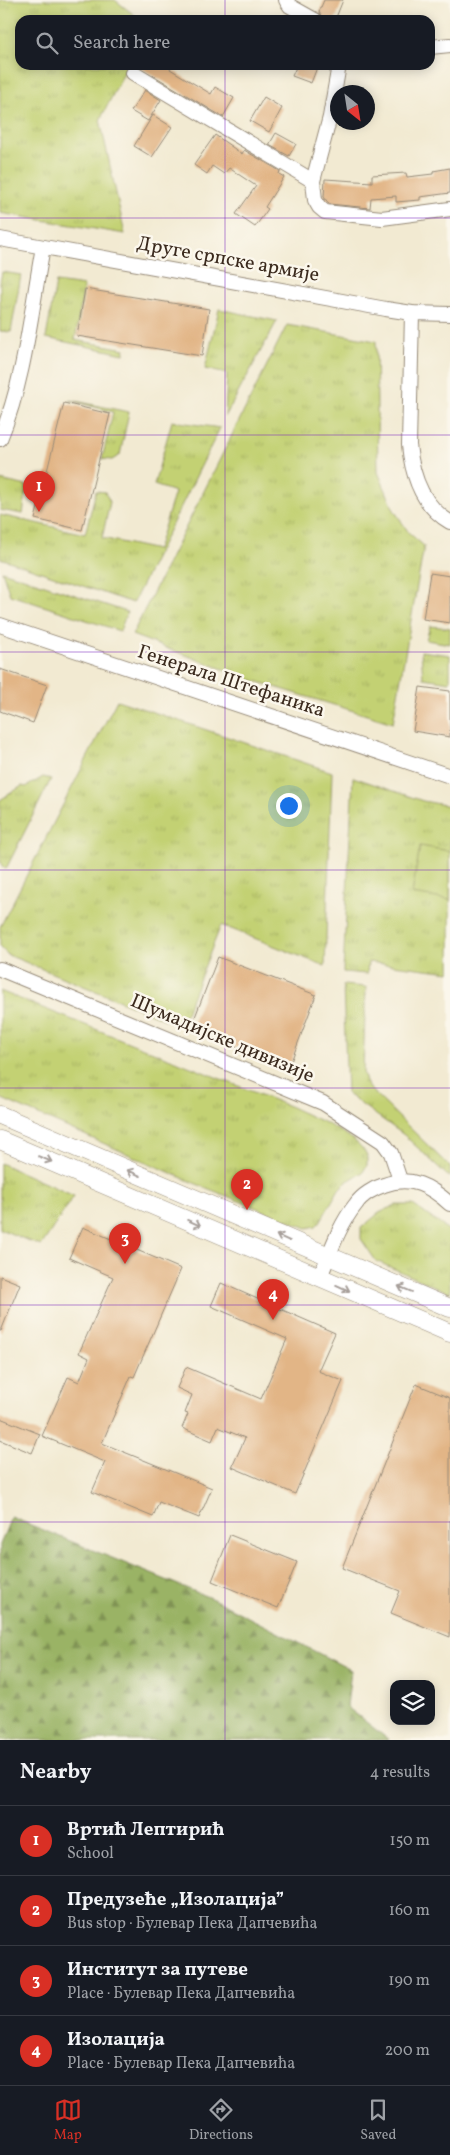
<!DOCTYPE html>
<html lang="en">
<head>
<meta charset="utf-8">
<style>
  body { margin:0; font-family:Vollkorn,serif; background:#242831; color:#f1f3f6 }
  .controls { position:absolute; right:15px; bottom:15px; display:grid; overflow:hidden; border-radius:10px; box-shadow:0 2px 12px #0003 }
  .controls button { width:45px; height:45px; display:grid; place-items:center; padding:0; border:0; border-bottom:1px solid #363941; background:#171b24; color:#f1f3f6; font:25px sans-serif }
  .compass { position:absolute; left:330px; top:85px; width:45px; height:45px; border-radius:50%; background:#171b24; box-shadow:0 2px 12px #0003; rotate:150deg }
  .you { position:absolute; left:288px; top:805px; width:18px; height:18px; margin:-12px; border:4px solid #fff; border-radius:50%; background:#1a73e8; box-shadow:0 0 0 8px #1a73e833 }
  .badge { display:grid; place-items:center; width:32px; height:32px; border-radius:50%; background:#d93025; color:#fff; font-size:16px; font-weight:700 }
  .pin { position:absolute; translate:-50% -41px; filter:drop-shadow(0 1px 2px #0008) }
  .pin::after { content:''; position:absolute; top:26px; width:18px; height:15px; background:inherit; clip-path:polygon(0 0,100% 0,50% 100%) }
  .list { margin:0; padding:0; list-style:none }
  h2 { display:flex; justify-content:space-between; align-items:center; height:65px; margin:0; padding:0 20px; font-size:21px }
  h2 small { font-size:16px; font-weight:400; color:#9ea1a6 }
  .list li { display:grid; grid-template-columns:32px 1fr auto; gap:15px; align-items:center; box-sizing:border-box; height:70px; padding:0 20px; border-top:1px solid #363941 }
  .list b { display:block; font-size:19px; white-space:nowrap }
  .list p { margin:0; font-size:16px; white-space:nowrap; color:#9ea1a6 }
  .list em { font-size:16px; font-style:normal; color:#9ea1a6 }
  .icon { flex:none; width:28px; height:28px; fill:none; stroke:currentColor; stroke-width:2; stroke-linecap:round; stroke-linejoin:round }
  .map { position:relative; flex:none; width:450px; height:1740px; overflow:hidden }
  .search { position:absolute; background:#171b24; box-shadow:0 2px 12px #0003; left:15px; right:15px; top:15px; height:55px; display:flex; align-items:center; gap:12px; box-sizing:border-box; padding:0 18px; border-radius:15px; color:#9ea1a6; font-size:19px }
  .sheet { height:345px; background:#171b24 }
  nav { display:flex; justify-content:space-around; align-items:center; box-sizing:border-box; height:70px; border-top:1px solid #363941; background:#171b24; font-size:14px; color:#9ea1a6 }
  nav a { display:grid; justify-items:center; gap:2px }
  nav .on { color:#d93025 }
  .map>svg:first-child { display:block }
  .grass { fill:url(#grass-tufts); stroke:#7f7e48 }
  .forest { fill:url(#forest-firs); stroke:#6a6e42 }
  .pitch { fill:#c3d173; stroke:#7f7e48 }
  .building { fill:#e2b586 }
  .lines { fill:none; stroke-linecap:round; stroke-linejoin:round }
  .minor-casing { stroke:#968a78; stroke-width:16 }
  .tertiary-casing { stroke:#968a78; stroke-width:19 }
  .minor { stroke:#fff; stroke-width:14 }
  .tertiary { stroke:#fff; stroke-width:18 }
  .oneway { stroke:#a79f9a }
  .grid { fill:none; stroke:#7b2cbf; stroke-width:1; stroke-opacity:0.55 }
  .labels { text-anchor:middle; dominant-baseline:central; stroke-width:5; stroke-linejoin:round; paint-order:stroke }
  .street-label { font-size:20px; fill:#3b2a1e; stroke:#fbf7ec }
</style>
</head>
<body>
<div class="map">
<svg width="450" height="1740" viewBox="0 0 450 1740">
  <defs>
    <pattern id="grass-tufts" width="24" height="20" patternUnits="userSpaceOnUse" patternTransform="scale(1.25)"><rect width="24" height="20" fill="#c3d173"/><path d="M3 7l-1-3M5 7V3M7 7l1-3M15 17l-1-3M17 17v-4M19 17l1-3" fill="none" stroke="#a8b463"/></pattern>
    <pattern id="forest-firs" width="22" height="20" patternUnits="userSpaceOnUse" patternTransform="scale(1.25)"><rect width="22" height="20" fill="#9ab365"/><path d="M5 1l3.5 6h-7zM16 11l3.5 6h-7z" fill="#7f9253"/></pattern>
  </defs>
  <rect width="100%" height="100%" fill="#fbf7ec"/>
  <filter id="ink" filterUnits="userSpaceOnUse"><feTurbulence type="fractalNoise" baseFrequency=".02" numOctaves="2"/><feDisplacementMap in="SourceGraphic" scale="10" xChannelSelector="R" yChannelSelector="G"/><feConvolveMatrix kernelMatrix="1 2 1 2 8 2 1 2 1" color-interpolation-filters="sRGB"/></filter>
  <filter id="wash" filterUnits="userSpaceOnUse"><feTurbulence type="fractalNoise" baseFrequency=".0096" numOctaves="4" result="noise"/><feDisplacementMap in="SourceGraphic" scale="20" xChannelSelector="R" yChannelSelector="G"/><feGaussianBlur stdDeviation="1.12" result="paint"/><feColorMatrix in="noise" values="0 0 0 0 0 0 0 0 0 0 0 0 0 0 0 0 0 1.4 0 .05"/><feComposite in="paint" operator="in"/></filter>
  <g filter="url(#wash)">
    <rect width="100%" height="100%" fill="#f2ead2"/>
    <g class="grass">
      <path d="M0,0H115L141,20H20V65H128L100,120L125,234L0,213Z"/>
      <path d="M2,272L21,275L11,332L0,331V283Z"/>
      <path d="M56,282L84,286L75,340L125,349L124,354L46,338Z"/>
      <path d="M219,309L277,321L225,417L227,374L205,369Z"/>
      <path d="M287,325L376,341L378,472L394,510L409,533L424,546L393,723L252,680L132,635Z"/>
      <path d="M70,400L129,412L120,455L112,460L102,459L113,412Z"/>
      <path d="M172,421L220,428L133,603L0,558V515L85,534L96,491L105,492L110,502L102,538L157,550L175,492L154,485Z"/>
      <path d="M0,480L27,486L23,514L0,510Z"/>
      <path d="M2,571L127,612L120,631L10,595Z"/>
      <path d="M430,626L450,628V644L426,640Z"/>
      <path d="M421,651L450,655V682L423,678Z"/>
      <path d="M117,700L332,772L325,966L221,925L181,1026L8,955L0,947V927Z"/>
      <path d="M43,777L51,779L6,869L2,866L0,859V800L22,786L26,787Z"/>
      <path d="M353,777L423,801L450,806V972L368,962L367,974L343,972Z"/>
      <path d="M343,985L366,987L363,1072L368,1087L450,1167V1178L404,1135L347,1094Z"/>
      <path d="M0,991L291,1107C313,1118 355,1133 367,1155V1165L363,1172L346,1182L339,1189L320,1222L316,1226L307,1228L194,1183L0,1098Z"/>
      <path d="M0,1163L74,1196L41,1246L0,1229Z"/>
      <path d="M396,1205H413L450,1231V1293L376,1261L361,1239V1228L379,1213Z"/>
    </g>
    <path class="forest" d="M11,1517L213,1599L351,1670L347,1707L389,1740H0V1545Z"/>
    <path class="pitch" d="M420,846L450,851V900L412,894Z"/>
    <g id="blocks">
      <g class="building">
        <path d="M324,0H343L335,20H324L319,12Z"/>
        <path d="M136,65H172L170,69L211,94L215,87L234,98L223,117Z"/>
        <path d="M297,65H318L311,83L292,76Z"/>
        <path d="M145,90L161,100L148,121L131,111Z"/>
        <path d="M264,97L282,108L269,132L250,121Z"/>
        <path d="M153,115L172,127L152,157L134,146Z"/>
        <path d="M276,133L296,144L289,156L269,145Z"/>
        <path d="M215,135L242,154L244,150L280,171L279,174L284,177L265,207L268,209L255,227L236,214L256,186L229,168L224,174L212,166L207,174L194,165Z"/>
        <path d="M450,168V193L420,197V200L396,202V196L371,198L370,208L329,204L324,197L325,179L372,182V175L406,173L407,177L433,174V171Z"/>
        <path d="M85,289L209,309L202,356L77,336Z"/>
        <path d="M64,403L110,414L82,530L35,519Z"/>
        <path d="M430,573L450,576V623L423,619Z"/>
        <path d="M0,669L47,685L33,723L0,711Z"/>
        <path d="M420,687L450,691V737L413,731Z"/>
        <path d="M218,957L316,995L289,1067L190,1030Z"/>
        <path d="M83,1227L181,1269L134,1377L131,1376L102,1443L212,1488L199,1518L159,1502L153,1517L92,1492L105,1462L42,1436L68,1377L79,1382L89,1358L79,1353L113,1277L69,1258Z"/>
        <path d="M0,1276L20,1284L1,1331H0Z"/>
        <path d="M221,1283L335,1333L318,1371L343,1381L295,1494L232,1467L245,1438L218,1427L212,1441L182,1428L188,1414L185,1413L192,1395L177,1388L186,1367L261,1399L287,1339L211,1306Z"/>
        <path d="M416,1384L450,1398V1637L391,1613L400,1591L342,1568Z"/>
        <path d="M0,1418L40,1434L32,1453L0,1440Z"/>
        <path d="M230,1535L297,1562L278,1608L212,1581Z"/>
      </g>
    </g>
  </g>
  <g filter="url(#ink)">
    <use href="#blocks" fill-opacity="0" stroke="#968a78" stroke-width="1"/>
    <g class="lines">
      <g class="minor-casing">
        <g id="minor">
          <path d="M286,0L290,6L315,20"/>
          <path d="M430,47L450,45"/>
          <path d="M339,65L330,117L313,181L315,200L319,207L325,212L382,218L450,209"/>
          <path d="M133,73L313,181"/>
          <path d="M0,239L386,309L412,313L450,314"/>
          <path d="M412,313L409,445C412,475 422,506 450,522"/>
          <path d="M0,439C25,379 31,311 43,247"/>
          <path d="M0,625L450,776"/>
          <path d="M0,969L323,1103L383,1142L391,1153L400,1180"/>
          <path d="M320,1277C330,1253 339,1225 356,1204C362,1195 374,1188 384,1185C411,1175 430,1186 450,1204"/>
        </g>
      </g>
      <g class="tertiary-casing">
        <g id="tertiary">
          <path d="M0,1115L450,1308"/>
          <path d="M0,1140L450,1333"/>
        </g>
      </g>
      <use href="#minor" class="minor"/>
      <use href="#tertiary" class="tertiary"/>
    </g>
    <defs><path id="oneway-shaft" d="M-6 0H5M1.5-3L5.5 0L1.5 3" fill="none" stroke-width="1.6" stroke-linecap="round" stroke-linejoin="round" transform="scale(1.25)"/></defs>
    <g class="oneway">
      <use href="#oneway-shaft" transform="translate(45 1159) rotate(22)"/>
      <use href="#oneway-shaft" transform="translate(134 1173) rotate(-156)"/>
      <use href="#oneway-shaft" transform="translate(194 1223) rotate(24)"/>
      <use href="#oneway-shaft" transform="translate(283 1238) rotate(-156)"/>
      <use href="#oneway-shaft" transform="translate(343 1288) rotate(24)"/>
      <use href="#oneway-shaft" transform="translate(405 1289) rotate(-157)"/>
    </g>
  </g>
  <path class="grid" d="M225,0V20M225,65V1740M0,218H450M0,435H450M0,652H450M0,870H450M0,1088H450M0,1305H450M0,1522H450"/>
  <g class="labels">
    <g class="street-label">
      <text transform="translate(228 260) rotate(10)">Друге српске армије</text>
      <text transform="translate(231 682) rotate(18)">Генерала Штефаника</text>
      <text transform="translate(222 1039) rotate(23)">Шумадијске дивизије</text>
    </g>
  </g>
</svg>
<div class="controls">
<button><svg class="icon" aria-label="layers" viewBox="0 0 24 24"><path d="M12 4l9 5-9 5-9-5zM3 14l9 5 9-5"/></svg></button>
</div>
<svg class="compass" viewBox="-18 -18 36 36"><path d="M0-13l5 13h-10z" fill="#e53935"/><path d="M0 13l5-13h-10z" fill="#9ea1a6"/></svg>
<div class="you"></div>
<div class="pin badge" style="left:39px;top:512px">1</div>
<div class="pin badge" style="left:247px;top:1210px">2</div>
<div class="pin badge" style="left:125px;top:1264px">3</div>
<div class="pin badge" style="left:273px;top:1320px">4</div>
<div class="search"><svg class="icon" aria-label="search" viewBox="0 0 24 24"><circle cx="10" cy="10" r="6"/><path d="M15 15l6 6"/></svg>Search here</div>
</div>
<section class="sheet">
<h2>Nearby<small>4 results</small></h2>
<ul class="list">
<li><span class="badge">1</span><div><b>Вртић Лептирић</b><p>School</p></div><em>150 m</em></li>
<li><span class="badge">2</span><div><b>Предузеће „Изолација”</b><p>Bus stop · Булевар Пека Дапчевића</p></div><em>160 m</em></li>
<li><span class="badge">3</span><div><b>Институт за путеве</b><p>Place · Булевар Пека Дапчевића</p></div><em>190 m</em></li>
<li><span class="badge">4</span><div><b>Изолација</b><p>Place · Булевар Пека Дапчевића</p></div><em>200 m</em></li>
</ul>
</section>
<nav>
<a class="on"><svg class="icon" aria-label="map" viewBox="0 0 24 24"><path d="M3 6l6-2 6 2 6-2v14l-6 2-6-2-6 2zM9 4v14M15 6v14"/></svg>Map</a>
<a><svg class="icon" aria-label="directions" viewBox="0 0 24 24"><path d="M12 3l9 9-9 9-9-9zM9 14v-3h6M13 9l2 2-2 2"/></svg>Directions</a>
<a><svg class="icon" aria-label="saved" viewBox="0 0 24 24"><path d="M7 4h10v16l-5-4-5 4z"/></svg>Saved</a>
</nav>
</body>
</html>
